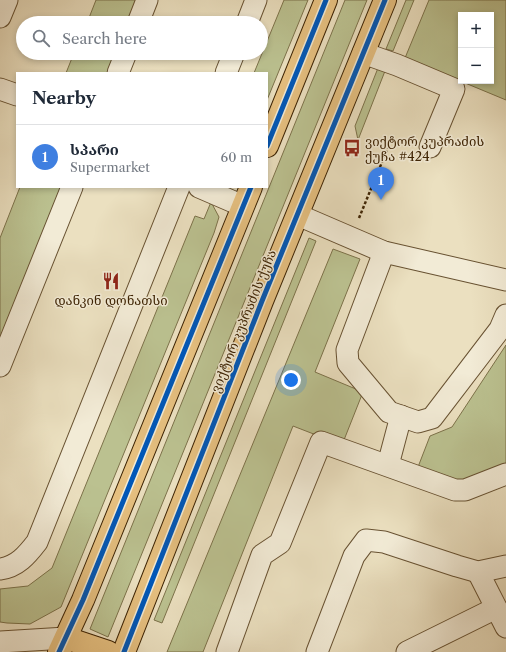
<!DOCTYPE html>
<html lang="en">
<head>
<meta charset="utf-8">
<style>
  body { margin:0; font-family:"Libre Caslon Text","Noto Serif Georgian",serif; background:#f6f6f7; color:#1f2937 }
  .controls { position:absolute; right:12px; top:12px; display:grid; overflow:hidden; border-radius:0px; box-shadow:0 2px 6px #0003 }
  .controls button { width:36px; height:36px; display:grid; place-items:center; padding:0; border:0; border-bottom:1px solid #e0e1e3; background:#fff; color:#1f2937; font:20px sans-serif }
  .you { position:absolute; left:291px; top:380px; width:14px; height:14px; margin:-10px; border:3px solid #fff; border-radius:50%; background:#1a73e8; box-shadow:0 0 0 6px #1a73e833 }
  .badge { display:grid; place-items:center; width:26px; height:26px; border-radius:50%; background:#0f766e; color:#fff; font-size:13px; font-weight:700 }
  .pin { position:absolute; translate:-50% -33px; filter:drop-shadow(0 1px 2px #0008) }
  .pin::after { content:''; position:absolute; top:21px; width:14px; height:12px; background:inherit; clip-path:polygon(0 0,100% 0,50% 100%) }
  .list { margin:0; padding:0; list-style:none }
  h2 { display:flex; justify-content:space-between; align-items:center; height:52px; margin:0; padding:0 16px; font-size:17px }
  h2 small { font-size:13px; font-weight:400; color:#747a83 }
  .list li { display:grid; grid-template-columns:26px 1fr auto; gap:12px; align-items:center; box-sizing:border-box; height:64px; padding:0 16px; border-top:1px solid #e0e1e3 }
  .list b { display:block; font-size:15px; white-space:nowrap }
  .list p { margin:0; font-size:13px; white-space:nowrap; color:#747a83 }
  .list em { font-size:13px; font-style:normal; color:#747a83 }
  .icon { flex:none; width:22px; height:22px; fill:none; stroke:currentColor; stroke-width:2; stroke-linecap:round; stroke-linejoin:round }
  .map { position:relative; flex:none; width:506px; height:652px; overflow:hidden }
  .search { position:absolute; background:#fff; box-shadow:0 2px 6px #0003; left:16px; top:16px; width:252px; height:44px; display:flex; align-items:center; gap:10px; box-sizing:border-box; padding:0 14px; border-radius:22px; color:#747a83; font-size:15px }
  .panel { position:absolute; background:#fff; box-shadow:0 2px 6px #0003; left:16px; top:72px; width:252px; height:116px; border-radius:0px }
  .map>svg:first-child { display:block }
  .green { fill:#bbc190; stroke:#7c724a; fill-rule:evenodd }
  .lines { fill:none; stroke-linecap:round; stroke-linejoin:round }
  .minor-casing { stroke:#685232; stroke-width:23 }
  .major-casing { stroke:#3d2303; stroke-width:24 }
  .path { stroke:#3d2303; stroke-width:2.5; stroke-dasharray:3 2; stroke-linecap:butt }
  .minor { stroke:#f2ebd6; stroke-width:21 }
  .major { stroke:#e6c080; stroke-width:22 }
  .cycleway-casing { stroke:#f2ebd6; stroke-width:8 }
  .cycleway { stroke:#0057b8; stroke-width:5 }
  .labels { text-anchor:middle; dominant-baseline:central; stroke-width:3; stroke-linejoin:round; paint-order:stroke }
  .poi-label { font-size:13px; fill:#3d2303; stroke:#f2ebd6; text-anchor:start }
  .street-label { font-size:13px; fill:#3d2303; stroke:#f2ebd6 }
</style>
</head>
<body>
<div class="map">
<svg width="506" height="652" viewBox="0 0 506 652">
  <rect width="100%" height="100%" fill="#ebe0c0"/>
  <filter id="stains"><feTurbulence type="fractalNoise" baseFrequency=".005" numOctaves="4"/><feColorMatrix values="0 0 0 0 .2 0 0 0 0 .09 0 0 0 0 .02 0 0 0 .5 -.17"/></filter>
  <radialGradient id="worn" r=".72"><stop offset=".6" stop-color="#630" stop-opacity="0"/><stop offset="1" stop-color="#630" stop-opacity=".3"/></radialGradient>
  <g class="green">
    <path d="M96,0H139L129,23H87Z"/>
    <path d="M284,0H308L267,100V73H254Z"/>
    <path d="M345,0H367L108,637L90,629Z"/>
    <path d="M406,0H414L393,51L386,49Z"/>
    <path d="M429,0H506V100L405,58ZM461,15H491V81H461Z"/>
    <path d="M74,53H117L109,73H66Z"/>
    <path d="M378,68L385,71L358,140L355,126Z"/>
    <path d="M20,187H63L0,347V238Z"/>
    <path d="M211,202L219,217L214,233L61,607L30,624L7,623L0,622V589L28,586L52,568L195,216L204,219Z"/>
    <path d="M309,238L316,241L162,623L154,620Z"/>
    <path d="M333,249L360,259L315,372L363,392L342,445L293,426L203,652H167Z"/>
    <path d="M506,345V465L465,480L453,481L418,467L430,436L452,427Z"/>
  </g>
  <g class="lines">
    <g class="minor-casing">
      <g id="minor">
        <path d="M0,17L7,0"/>
        <path d="M138,23L147,0"/>
        <path d="M247,23L256,0"/>
        <path d="M363,53L397,65L454,89L430,147"/>
        <path d="M118,73L126,53"/>
        <path d="M226,73L234,53"/>
        <path d="M0,89L17,95"/>
        <path d="M199,187L243,206"/>
        <path d="M298,215L384,252L506,280"/>
        <path d="M384,252L347,350L348,363L389,412L418,422L432,418L500,329L506,315"/>
        <path d="M0,366L72,187"/>
        <path d="M388,465L401,416"/>
        <path d="M0,569C17,567 27,555 37,542L179,187"/>
        <path d="M478,572L506,627"/>
        <path d="M0,642L66,638"/>
        <path d="M227,652L262,555L280,543L321,442L455,490H465L506,474"/>
        <path d="M317,652L354,556L366,540L384,542L457,566L478,572L506,566"/>
        <path d="M407,652L496,608"/>
      </g>
    </g>
    <g class="major-casing">
      <g id="major">
        <path d="M267,146L326,0"/>
        <path d="M66,638L108,652"/>
        <path d="M59,652L83,600L251,187"/>
        <path d="M124,652L262,301L385,0"/>
      </g>
    </g>
    <path class="path" d="M359,218L389,145"/>
    <use href="#minor" class="minor"/>
    <use href="#major" class="major"/>
    <g class="cycleway-casing">
      <g id="cycleway">
        <path d="M267,146L326,0"/>
        <path d="M59,652L83,600L251,187"/>
        <path d="M124,652L262,301L385,0"/>
      </g>
    </g>
    <use href="#cycleway" class="cycleway"/>
  </g>
  <defs>
    <g id="bus-bare" transform="scale(1.38)"><path d="M-5-6H5V4H4V6H2V4H-2V6H-4V4H-5ZM-3.5-4V0h7V-4ZM-3.5 1.2v1.5H-2V1.2ZM2 1.2v1.5H3.5V1.2Z" fill="#8f2418" stroke="#f2ebd6" stroke-width="2.5" paint-order="stroke"/></g>
    <g id="restaurant-bare" transform="scale(1.38)"><path d="M-5-6h1v4h1v-4h1v4h1v-4h1v5L-1.5 .5V6h-2V.5L-5-1ZM5-6V6H3V1.5H1.5Q1.5-4 5-6Z" fill="#8f2418" stroke="#f2ebd6" stroke-width="2.5" paint-order="stroke"/></g>
  </defs>
  <g fill-rule="evenodd">
    <use href="#bus-bare" x="352" y="148"/>
    <use href="#restaurant-bare" x="111" y="281"/>
  </g>
  <g class="labels">
    <g class="poi-label">
      <text x="365" y="141">ვიქტორ კუპრაძის<tspan x="365" dy="15">ქუჩა #424</tspan></text>
      <text x="111" y="300" text-anchor="middle">დანკინ დონათსი</text>
    </g>
    <g class="street-label">
      <text transform="translate(243 321) rotate(-68)">ვიქტორ კუპრაძის ქუჩა</text>
    </g>
  </g>
  <rect width="100%" height="100%" filter="url(#stains)"/>
  <rect width="100%" height="100%" fill="url(#worn)"/>
</svg>
<div class="controls">
<button>+</button>
<button>−</button>
</div>
<div class="you"></div>
<div class="pin badge" style="left:381px;top:200px;background:#3f7fe0">1</div>
<div class="search"><svg class="icon" aria-label="search" viewBox="0 0 24 24"><circle cx="10" cy="10" r="6"/><path d="M15 15l6 6"/></svg>Search here</div>
<section class="panel">
<h2>Nearby<small></small></h2>
<ul class="list">
<li><span class="badge" style="background:#3f7fe0">1</span><div><b>სპარი</b><p>Supermarket</p></div><em>60 m</em></li>
</ul>
</section>
</div>
</body>
</html>
